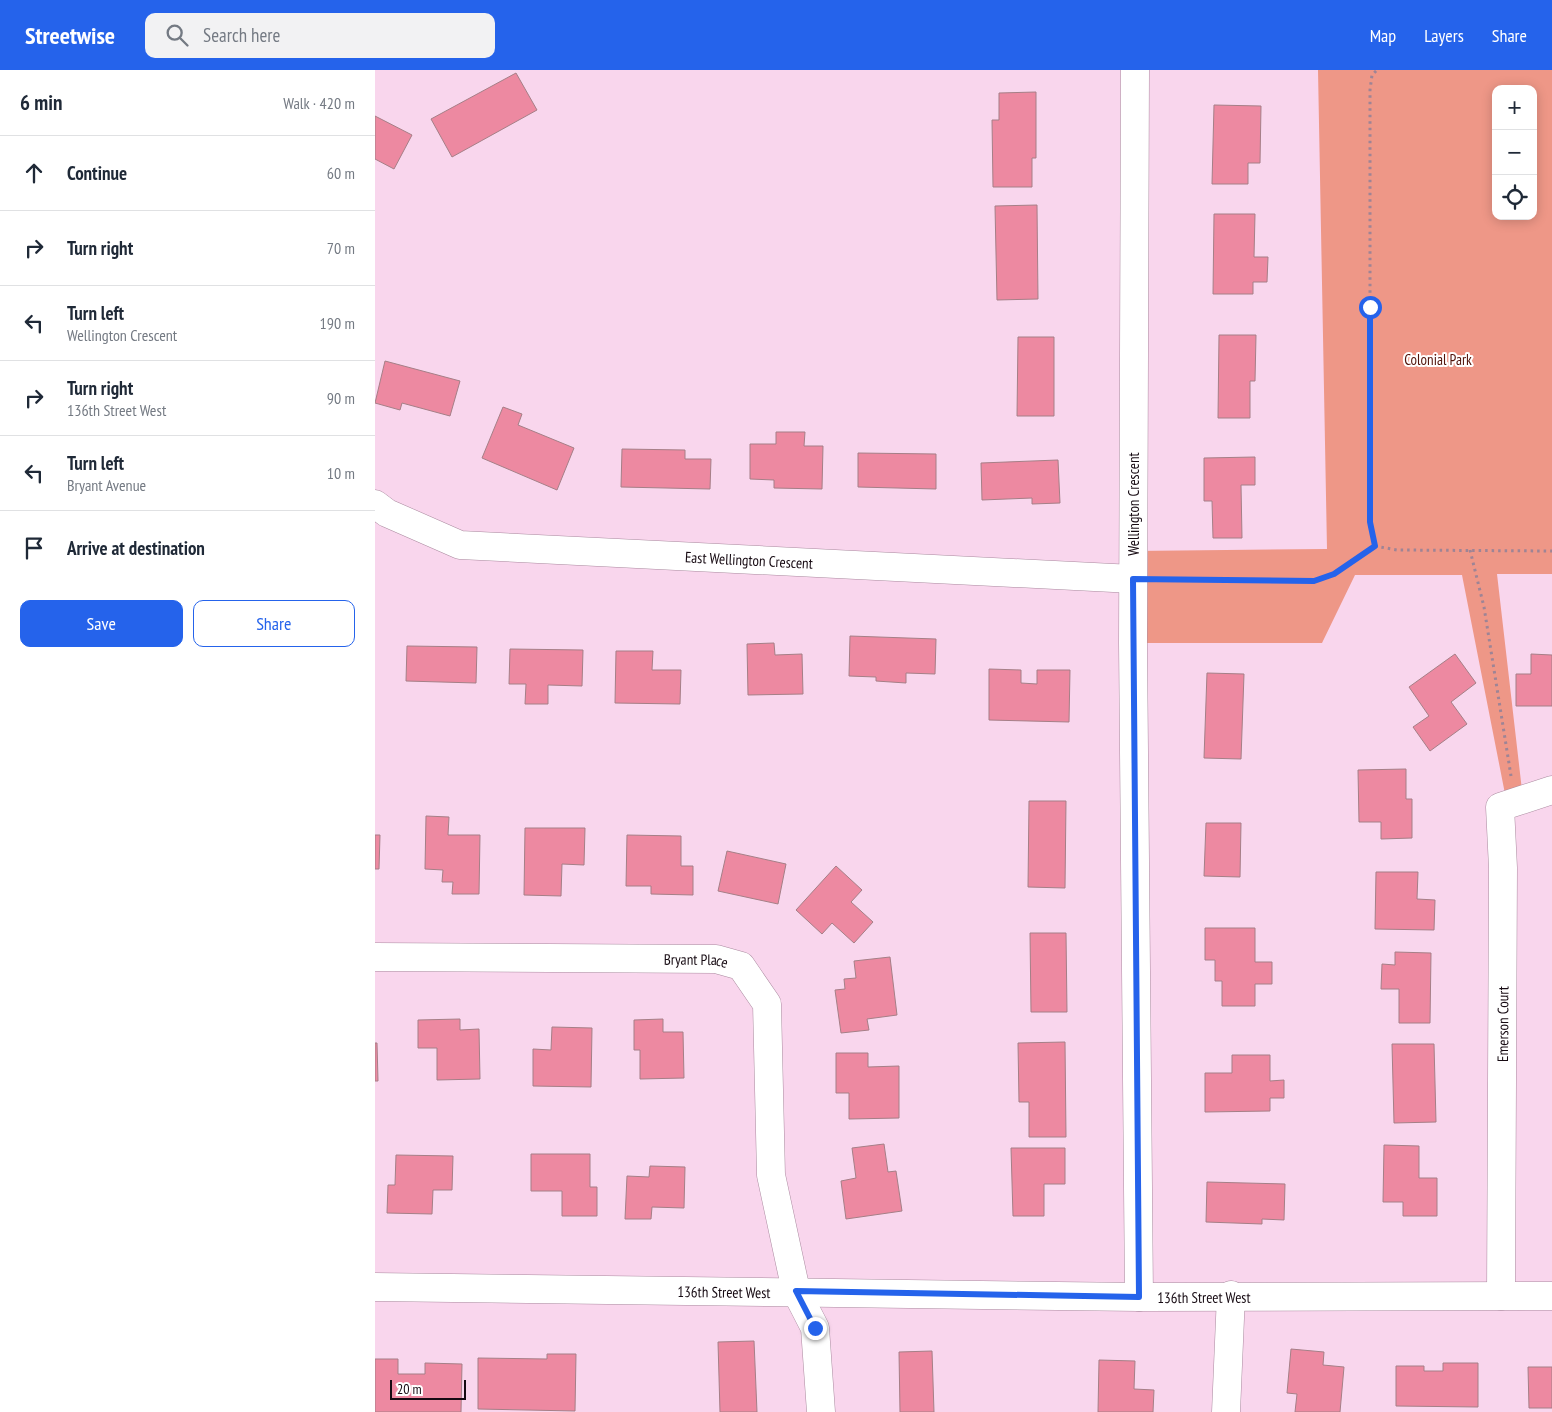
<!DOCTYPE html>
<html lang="en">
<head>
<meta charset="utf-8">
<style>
  body { margin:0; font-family:"PT Sans Narrow",sans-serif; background:#f2f2f3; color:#1f2937 }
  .controls { position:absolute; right:15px; top:15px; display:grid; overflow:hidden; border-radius:10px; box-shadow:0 2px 12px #0003 }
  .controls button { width:45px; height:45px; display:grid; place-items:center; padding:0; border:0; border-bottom:1px solid #e0e1e3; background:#fff; color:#1f2937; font:25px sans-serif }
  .scale { position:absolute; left:15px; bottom:12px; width:76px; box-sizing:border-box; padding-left:5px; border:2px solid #160a12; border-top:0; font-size:14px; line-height:18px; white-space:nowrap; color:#160a12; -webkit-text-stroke:4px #fff; paint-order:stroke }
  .stop { position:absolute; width:15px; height:15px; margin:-11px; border:4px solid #2563eb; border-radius:50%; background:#fff }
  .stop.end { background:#2563eb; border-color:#fff; box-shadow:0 1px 5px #0008 }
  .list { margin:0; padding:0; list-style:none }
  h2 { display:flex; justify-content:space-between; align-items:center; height:65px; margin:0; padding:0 20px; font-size:21px }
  h2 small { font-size:16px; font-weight:400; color:#747a83 }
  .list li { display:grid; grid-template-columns:32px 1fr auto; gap:15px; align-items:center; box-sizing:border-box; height:75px; padding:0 20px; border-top:1px solid #e0e1e3 }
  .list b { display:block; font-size:19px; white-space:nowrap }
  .list p { margin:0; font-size:16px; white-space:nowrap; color:#747a83 }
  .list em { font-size:16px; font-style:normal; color:#747a83 }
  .actions { display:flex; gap:10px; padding:15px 20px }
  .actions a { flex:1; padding:11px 0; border:1px solid #2563eb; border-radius:10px; text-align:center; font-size:18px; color:#2563eb }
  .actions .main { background:#2563eb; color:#fff }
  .icon { flex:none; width:28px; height:28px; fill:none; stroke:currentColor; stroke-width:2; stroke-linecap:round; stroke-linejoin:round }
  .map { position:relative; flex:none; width:1177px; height:1342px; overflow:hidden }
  header { display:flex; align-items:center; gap:30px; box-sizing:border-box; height:70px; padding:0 25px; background:#2563eb; color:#fff }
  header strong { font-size:24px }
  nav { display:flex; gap:28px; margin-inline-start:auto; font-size:18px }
  .search { width:350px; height:45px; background:#f2f2f3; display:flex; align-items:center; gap:12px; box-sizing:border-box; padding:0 18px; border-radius:10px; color:#747a83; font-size:19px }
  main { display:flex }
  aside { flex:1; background:#fff }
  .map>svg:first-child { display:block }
  .green { fill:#ee9787; fill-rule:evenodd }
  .building { fill:#ed89a1; stroke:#a57f87 }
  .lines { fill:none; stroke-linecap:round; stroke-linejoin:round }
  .minor-casing { stroke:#aa8a9f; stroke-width:29 }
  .path { stroke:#9e8495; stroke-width:3; stroke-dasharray:2.5 4; stroke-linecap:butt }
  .minor { stroke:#fff; stroke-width:28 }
  .route { stroke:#2563eb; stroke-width:6 }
  .labels { text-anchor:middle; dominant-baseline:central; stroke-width:4; stroke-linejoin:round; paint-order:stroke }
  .park-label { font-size:15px; fill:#52140b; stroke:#fff }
  .street-label { font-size:15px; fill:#160a12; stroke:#fff }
</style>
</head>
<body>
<header>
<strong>Streetwise</strong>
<div class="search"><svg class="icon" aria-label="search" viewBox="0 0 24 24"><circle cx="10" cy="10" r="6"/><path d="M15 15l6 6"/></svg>Search here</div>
<nav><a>Map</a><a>Layers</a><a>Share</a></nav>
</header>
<main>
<aside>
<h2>6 min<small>Walk · 420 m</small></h2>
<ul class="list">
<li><svg class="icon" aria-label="ahead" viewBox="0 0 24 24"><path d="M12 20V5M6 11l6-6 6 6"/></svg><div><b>Continue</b></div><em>60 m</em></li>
<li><svg class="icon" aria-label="right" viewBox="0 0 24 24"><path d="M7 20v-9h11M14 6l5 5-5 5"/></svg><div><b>Turn right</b></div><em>70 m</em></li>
<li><svg class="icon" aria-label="left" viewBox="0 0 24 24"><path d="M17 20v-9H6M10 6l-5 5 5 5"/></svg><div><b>Turn left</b><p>Wellington Crescent</p></div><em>190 m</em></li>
<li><svg class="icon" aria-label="right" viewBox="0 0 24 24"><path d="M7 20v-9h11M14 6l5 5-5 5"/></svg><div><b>Turn right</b><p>136th Street West</p></div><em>90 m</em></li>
<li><svg class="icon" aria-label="left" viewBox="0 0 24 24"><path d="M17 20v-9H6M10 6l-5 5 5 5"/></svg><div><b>Turn left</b><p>Bryant Avenue</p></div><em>10 m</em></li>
<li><svg class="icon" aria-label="arrive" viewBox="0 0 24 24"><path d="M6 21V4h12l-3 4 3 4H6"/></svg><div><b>Arrive at destination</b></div></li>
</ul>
<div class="actions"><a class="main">Save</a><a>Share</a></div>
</aside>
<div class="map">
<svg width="1177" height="1342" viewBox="0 0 1177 1342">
  <rect width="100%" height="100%" fill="#f9d6ed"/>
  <path class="green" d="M943,0H1177V504H1122L1148,729L1132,734L1087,505H980L947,573H758V481L952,479ZM1121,19H1158V146H1121Z"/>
  <g class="building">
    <path d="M141,3L162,40L77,87L56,49Z"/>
    <path d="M661,22V88H657V117H618L617,50H624V23Z"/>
    <path d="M839,35L886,36L885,93H873V114H837Z"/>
    <path d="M0,46L37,65L19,99L0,89Z"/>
    <path d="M662,135L663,229L622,230L620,136Z"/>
    <path d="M839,144H880L879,187H893L892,212H878V224H838Z"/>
    <path d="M844,265H881L880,311H875V348H843Z"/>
    <path d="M643,267H679V346H642Z"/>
    <path d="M10,291L85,311L75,346L27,333L25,340L0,333Z"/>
    <path d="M128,337L147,344L143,355L199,378L182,420L107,388Z"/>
    <path d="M401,362H430L429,376H448L447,419L399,418V410L375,409V374H401Z"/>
    <path d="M247,379L310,380V389H336L335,419L246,417Z"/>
    <path d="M483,383L561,384V419L483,417Z"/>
    <path d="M880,387V415H866L867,468H838L837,431H829V388Z"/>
    <path d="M683,390L685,433L657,434V428L607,430L606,393Z"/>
    <path d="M475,566L561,569L560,604L531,603V613L501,611V607L474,606Z"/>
    <path d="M399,573L400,585L427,584L428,624L373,625L372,574Z"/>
    <path d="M32,576L102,577L101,613L31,611Z"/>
    <path d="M135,579L208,580L207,616L173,615V634H150L151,614H134Z"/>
    <path d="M241,581H278L277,600H306L305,634L240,633Z"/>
    <path d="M1080,584L1101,613L1076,632L1092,654L1055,681L1038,657L1054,646L1034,617Z"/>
    <path d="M1156,584L1177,585V636H1141V604H1156Z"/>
    <path d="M614,599L646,600V613L662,614V600H695L694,652L614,650Z"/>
    <path d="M832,603L869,604L866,689L829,688Z"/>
    <path d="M1031,699V729H1037V768L1006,769V752H984L983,700Z"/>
    <path d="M654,731H691L690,818L653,817Z"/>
    <path d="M51,746L74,747L73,765H105L104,824H77L78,812H67L68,800L50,799Z"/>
    <path d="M831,753H866L865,807L829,806Z"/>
    <path d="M150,758H210L209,795L187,794L186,826L149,825Z"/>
    <path d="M0,765H5L4,799H0Z"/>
    <path d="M252,765L306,766V796H318V825L276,824V816H251Z"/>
    <path d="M352,781L411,794L403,834L343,821Z"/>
    <path d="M461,796L487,820L476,832L498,852L479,873L457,853L447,864L421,840Z"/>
    <path d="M1001,802H1043L1042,829L1060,830L1059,860L1000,859Z"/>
    <path d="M830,858H880V892H897V914H880V936H847V911H840V890H830Z"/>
    <path d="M655,863H691L692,942H656Z"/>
    <path d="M1020,882L1056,883L1055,953H1024V919H1006L1007,894L1020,895Z"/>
    <path d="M515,887L522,945L492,949L494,960L466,963L460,920L470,919L469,909L481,908L479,891Z"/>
    <path d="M85,949V960L104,959L105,1009L62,1010V978H43V950Z"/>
    <path d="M288,949V962H308L309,1008L265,1009V980H259V950Z"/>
    <path d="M177,957L217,958L216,1017L158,1016V979L176,980Z"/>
    <path d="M690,972L691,1067H654V1032H644L643,973Z"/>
    <path d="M0,973H2L3,1011H0Z"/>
    <path d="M1017,974H1059L1061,1052L1019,1053Z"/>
    <path d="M461,983H493V997L524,996V1048L474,1049V1023H461Z"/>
    <path d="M857,985H895V1011L909,1010V1028H895V1041L830,1042V1003H857Z"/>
    <path d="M509,1074L513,1102L521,1101L527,1141L471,1149L466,1111L481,1108L477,1078Z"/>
    <path d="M1009,1075L1044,1076V1108H1062V1146H1028V1132H1008Z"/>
    <path d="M636,1078H690V1114H669V1146H638Z"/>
    <path d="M156,1084H215V1117H222V1146H187V1121H156Z"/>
    <path d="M21,1085L78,1086L77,1120H58L57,1144L12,1143L13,1115H20Z"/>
    <path d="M275,1096L310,1097L309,1138L277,1137L276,1149H250L252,1106L274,1107Z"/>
    <path d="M832,1112L910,1114L909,1150L887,1149V1154L831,1152Z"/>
    <path d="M379,1271L382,1342H345L343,1272Z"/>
    <path d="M916,1279L949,1282L948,1295L969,1297L965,1342H920L922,1324L912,1323Z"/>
    <path d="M557,1281L559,1342H525L524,1282Z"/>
    <path d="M172,1284H201L200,1341L103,1339V1288L172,1289Z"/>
    <path d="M0,1289H23V1304H50V1293L87,1294L86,1342H0Z"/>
    <path d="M724,1290L760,1291L759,1319L779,1320L778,1342H723Z"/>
    <path d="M1068,1293H1103V1337L1021,1336V1296H1049V1301H1068Z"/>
    <path d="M1153,1297H1177V1338H1154Z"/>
  </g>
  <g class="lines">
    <g class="minor-casing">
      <g id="minor">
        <path d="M760,0L758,573L764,1227"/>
        <path id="s1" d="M0,434L12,443L85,475L758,509"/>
        <path id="s2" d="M0,887L341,889L366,896L392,934L396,1105L421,1221L440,1258L446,1342"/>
        <path id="s3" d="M0,1217L764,1227L1177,1226"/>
        <path id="s4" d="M1126,1226L1128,798L1125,737L1177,720"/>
        <path d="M851,1342L856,1225"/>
      </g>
    </g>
    <g class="path">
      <path d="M1000,476L1022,480L1177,481"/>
      <path d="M1095,480L1109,537L1136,706"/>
      <path d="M783,509L939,511L959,505L1000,476L995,452V20L997,5L1002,0"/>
    </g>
    <use href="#minor" class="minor"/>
  </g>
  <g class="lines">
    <path class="route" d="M440,1258L421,1221L764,1227L758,509L939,511L959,504L1000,476L995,452V237"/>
  </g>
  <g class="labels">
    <g class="park-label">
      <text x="1063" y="289">Colonial Park</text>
    </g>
    <g class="street-label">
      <text transform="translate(758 434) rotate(-90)">Wellington Crescent</text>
      <text stroke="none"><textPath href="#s1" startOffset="384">East Wellington Crescent</textPath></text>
      <text stroke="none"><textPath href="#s2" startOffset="321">Bryant Place</textPath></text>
      <text stroke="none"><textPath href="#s4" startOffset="272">Emerson Court</textPath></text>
      <text stroke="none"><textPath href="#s3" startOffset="349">136th Street West</textPath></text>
      <text stroke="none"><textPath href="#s3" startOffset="829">136th Street West</textPath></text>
    </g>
  </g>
</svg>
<div class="controls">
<button>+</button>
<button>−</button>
<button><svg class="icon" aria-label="locate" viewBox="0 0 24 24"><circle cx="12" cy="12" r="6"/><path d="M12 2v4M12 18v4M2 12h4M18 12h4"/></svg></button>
</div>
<div class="scale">20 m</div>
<div class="stop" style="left:995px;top:237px"></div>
<div class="stop end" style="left:440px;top:1258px"></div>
</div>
</main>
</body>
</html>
